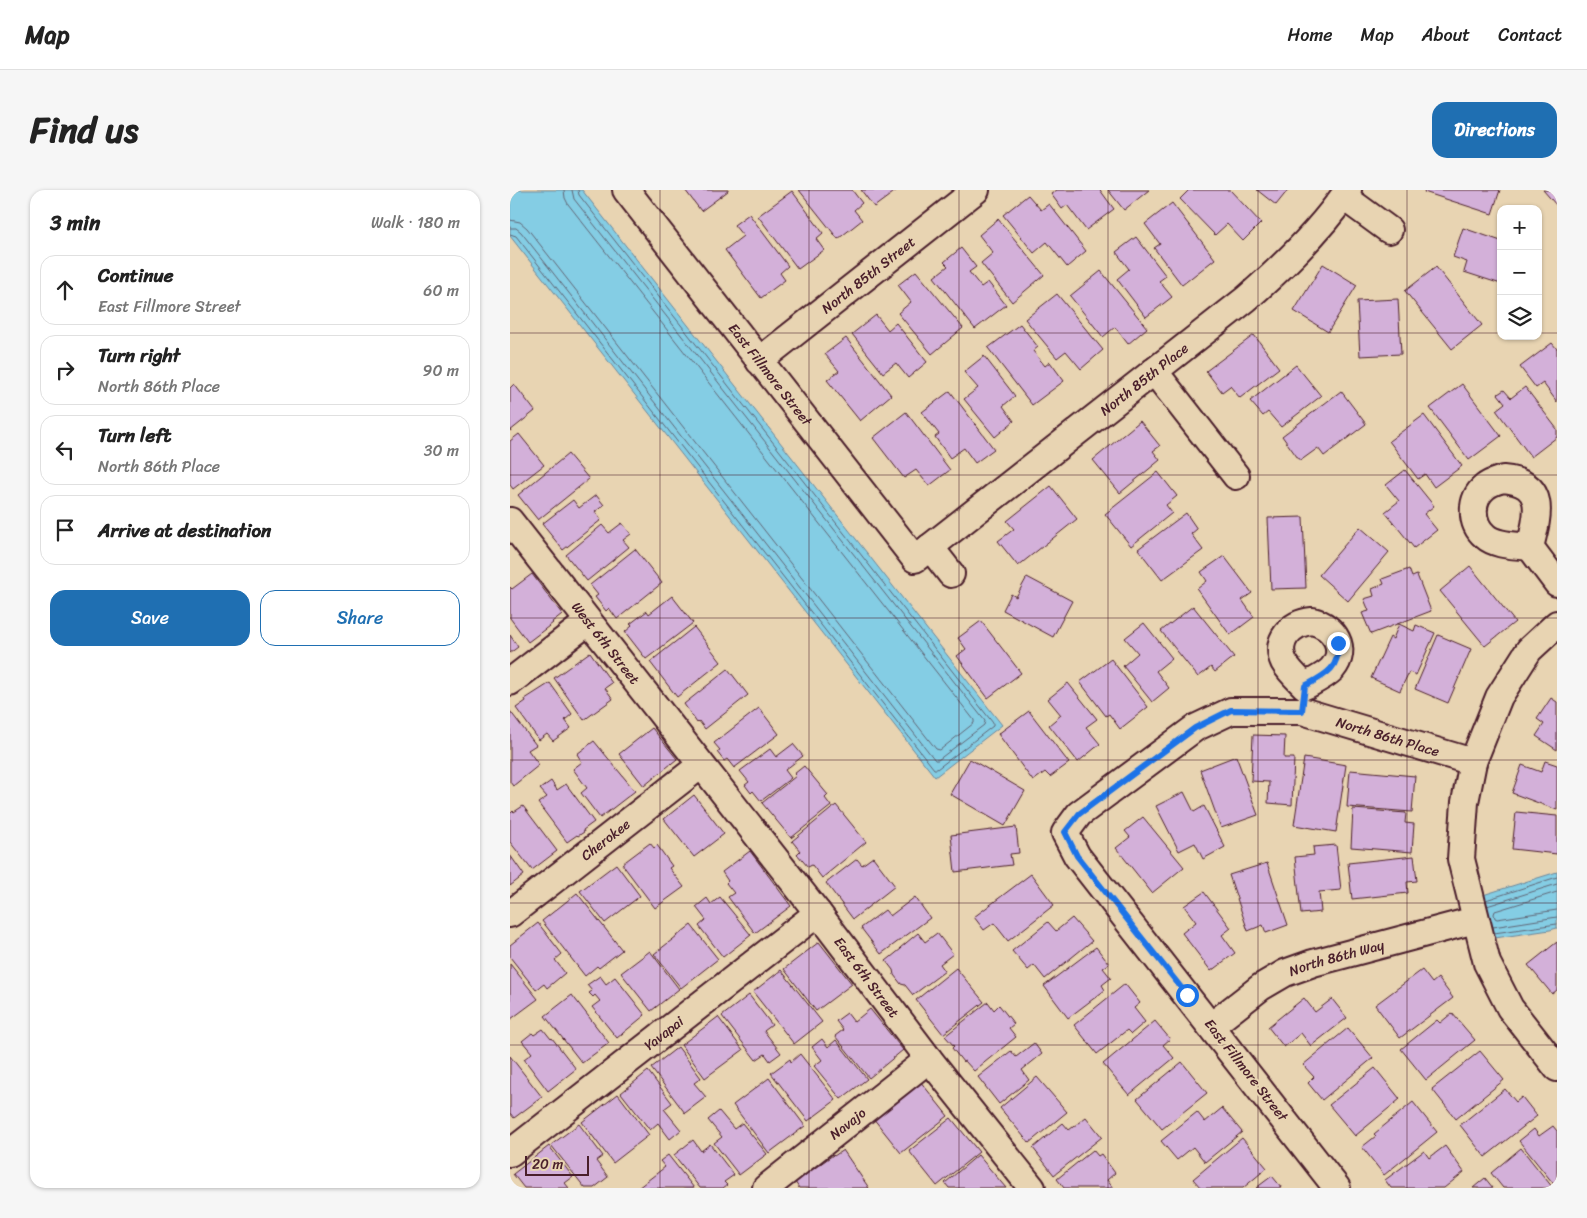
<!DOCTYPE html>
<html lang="en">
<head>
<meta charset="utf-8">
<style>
  body { margin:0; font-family:Sriracha,sans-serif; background:#f6f6f6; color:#222 }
  .controls { position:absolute; right:15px; top:15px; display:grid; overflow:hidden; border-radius:10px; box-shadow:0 1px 4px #0004 }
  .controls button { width:45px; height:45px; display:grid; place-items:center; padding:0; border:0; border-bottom:1px solid #e0e0e0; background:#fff; color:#222; font:25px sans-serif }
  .scale { position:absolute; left:15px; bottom:12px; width:64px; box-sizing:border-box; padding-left:5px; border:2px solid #4a1f2b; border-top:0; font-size:14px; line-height:18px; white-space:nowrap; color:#4a1f2b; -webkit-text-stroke:4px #e8d4b2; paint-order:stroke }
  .stop { position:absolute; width:15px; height:15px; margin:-11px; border:4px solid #1a73e8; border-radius:50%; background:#fff }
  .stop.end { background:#1a73e8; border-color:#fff; box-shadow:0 1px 5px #0008 }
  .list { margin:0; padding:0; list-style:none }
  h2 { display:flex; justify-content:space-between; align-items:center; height:65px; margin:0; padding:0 20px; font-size:21px }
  h2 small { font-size:16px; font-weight:400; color:#767676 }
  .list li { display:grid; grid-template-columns:32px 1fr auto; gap:15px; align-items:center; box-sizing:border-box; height:70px; margin:0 10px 10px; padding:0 10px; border:1px solid #e0e0e0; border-radius:15px }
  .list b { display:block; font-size:19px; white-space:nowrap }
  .list p { margin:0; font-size:16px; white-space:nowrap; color:#767676 }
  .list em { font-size:16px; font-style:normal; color:#767676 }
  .actions { display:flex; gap:10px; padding:15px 20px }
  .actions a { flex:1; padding:11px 0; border:1px solid #1f6fb2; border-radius:15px; text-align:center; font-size:18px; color:#1f6fb2 }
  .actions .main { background:#1f6fb2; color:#fff }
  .icon { flex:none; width:28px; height:28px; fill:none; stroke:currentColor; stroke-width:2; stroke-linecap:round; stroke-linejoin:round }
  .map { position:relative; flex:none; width:1047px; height:998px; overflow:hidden; border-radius:15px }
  header { display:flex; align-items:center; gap:30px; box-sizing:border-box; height:70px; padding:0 25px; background:#fff; border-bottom:1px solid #e0e0e0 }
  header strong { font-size:24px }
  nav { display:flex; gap:28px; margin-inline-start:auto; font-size:18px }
  .intro { display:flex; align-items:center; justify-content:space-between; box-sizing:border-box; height:120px; padding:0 30px }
  h1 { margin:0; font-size:35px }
  .button { padding:12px 22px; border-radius:15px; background:#1f6fb2; color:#fff; font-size:18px; font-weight:700 }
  main { display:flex; gap:30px; padding:0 30px }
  aside { flex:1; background:#fff; border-radius:15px; box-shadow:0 1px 4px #0004 }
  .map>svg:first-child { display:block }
  .water { fill:#84cde4; stroke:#6d879a }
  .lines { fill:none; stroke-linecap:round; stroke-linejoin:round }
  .shore { stroke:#616575; stroke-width:1 }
  .building { fill:#d3b0d9; stroke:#4a1f2b }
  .minor-casing { stroke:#4a1f2b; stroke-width:30 }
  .minor { stroke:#e8d4b2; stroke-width:26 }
  .route { stroke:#1a73e8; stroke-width:6 }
  .grid { fill:none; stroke:#4a1f2b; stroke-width:1; stroke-opacity:0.55 }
  .labels { text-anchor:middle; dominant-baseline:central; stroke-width:4; stroke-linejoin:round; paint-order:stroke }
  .street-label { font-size:14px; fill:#4a1f2b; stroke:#e8d4b2 }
</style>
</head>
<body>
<header>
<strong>Map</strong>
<nav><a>Home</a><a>Map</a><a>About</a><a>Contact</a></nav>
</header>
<div class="intro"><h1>Find us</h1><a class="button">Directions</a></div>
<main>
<aside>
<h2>3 min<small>Walk · 180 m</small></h2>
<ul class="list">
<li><svg class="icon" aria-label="ahead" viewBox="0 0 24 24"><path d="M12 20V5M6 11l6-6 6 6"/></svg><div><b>Continue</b><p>East Fillmore Street</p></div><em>60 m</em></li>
<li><svg class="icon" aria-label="right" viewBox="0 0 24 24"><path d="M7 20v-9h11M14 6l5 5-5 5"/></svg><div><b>Turn right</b><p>North 86th Place</p></div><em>90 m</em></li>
<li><svg class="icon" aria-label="left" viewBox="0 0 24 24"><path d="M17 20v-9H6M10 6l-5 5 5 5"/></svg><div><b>Turn left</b><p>North 86th Place</p></div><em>30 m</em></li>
<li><svg class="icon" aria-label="arrive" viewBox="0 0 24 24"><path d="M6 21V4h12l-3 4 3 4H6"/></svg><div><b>Arrive at destination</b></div></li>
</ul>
<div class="actions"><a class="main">Save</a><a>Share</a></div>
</aside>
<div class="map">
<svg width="1047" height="998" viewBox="0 0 1047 998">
  <rect width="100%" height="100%" fill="#e8d4b2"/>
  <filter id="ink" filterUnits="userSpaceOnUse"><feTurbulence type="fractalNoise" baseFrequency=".02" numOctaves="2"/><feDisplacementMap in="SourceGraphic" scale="10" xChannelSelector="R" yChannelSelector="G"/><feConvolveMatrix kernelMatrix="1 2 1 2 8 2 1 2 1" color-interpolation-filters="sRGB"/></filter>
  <g filter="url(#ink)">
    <g class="water">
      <path d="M0,0H72L492,535L425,587L0,46Z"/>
      <path d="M1047,682V738L1040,740L971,750L960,709Z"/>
    </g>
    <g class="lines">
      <g class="shore">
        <path d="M0,30L10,32L17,38L426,559L430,560L464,533V530L58,14L55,8L54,0"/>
        <path d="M0,38H6L11,42L425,570H428L474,535L475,531L64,9L62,0"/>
        <path d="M0,44L6,46L424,579H427L483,536V533L69,5L68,0"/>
        <path d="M1047,702L985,721L984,724L985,728L987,729L1047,720"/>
        <path d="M976,710L1047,687"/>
        <path d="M977,716L1047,694"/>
        <path d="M983,737L1047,727"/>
        <path d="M984,743L1047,734"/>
      </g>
    </g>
    <g class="building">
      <path d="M175,0H218V1L191,21Z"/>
      <path d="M289,0H342L352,13L344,20L352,30L328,49Z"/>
      <path d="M351,0H387L364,17Z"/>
      <path d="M547,0H590L604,19L576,40L557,15L552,19L541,4Z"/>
      <path d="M598,0H639L614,20Z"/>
      <path d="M679,0H720L751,33L733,51L717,34L705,45L670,9Z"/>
      <path d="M747,0H778L766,15Z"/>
      <path d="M915,0H990L982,24L914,2Z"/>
      <path d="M1033,0H1047V16Z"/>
      <path d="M282,1L313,43L306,49L314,60L288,79L248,26Z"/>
      <path d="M518,5L531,20L539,14L576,61L557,77L537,52L524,63L493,25Z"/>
      <path d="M662,13L705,69L672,95L644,58L650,54L635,34Z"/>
      <path d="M239,24L278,76L270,83L275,90L251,108L215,60L233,46L224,35Z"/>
      <path d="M488,29L534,85L502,112L471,73L483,63L469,45Z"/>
      <path d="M953,38L991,51V94L954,82L957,72L943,67Z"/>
      <path d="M626,47L656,86L649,91L662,107L636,127L607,89L619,79L606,62Z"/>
      <path d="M451,58L466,77L459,82L471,97L478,92L496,115L465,139L424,87L438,76L434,72Z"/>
      <path d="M813,74L847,95L818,142L784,121Z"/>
      <path d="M926,77L972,135L942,159L895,101Z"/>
      <path d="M406,81L453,138L422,164L388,123L401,112L388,95Z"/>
      <path d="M591,81L637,138L618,154L605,137L593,147L560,106Z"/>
      <path d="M547,104L593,160L571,179L556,161L547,168L515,129Z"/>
      <path d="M888,109L891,164L850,166L847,111Z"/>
      <path d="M366,125L378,140L386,133L417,172L398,188L386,173L373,183L342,144Z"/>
      <path d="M510,134L528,157L523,161L535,176L540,172L554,191L522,215L478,158Z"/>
      <path d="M744,145L769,178L730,208L720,196L712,202L696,181Z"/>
      <path d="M336,148L381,205L350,231L317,190L329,181L315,164Z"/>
      <path d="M1042,153L1047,159V212L1033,193L1026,198L1010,177Z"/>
      <path d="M474,166L505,206L493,216L504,231L485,247L454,209L468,198L454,182Z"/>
      <path d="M786,175L811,206L771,237L758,222L753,226L740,211Z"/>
      <path d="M4,194L25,221L0,241V198Z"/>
      <path d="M952,194L991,246L959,270L920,218Z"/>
      <path d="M1015,197L1047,239V247L1021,267L986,220L995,213L988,204L994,200L1001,208Z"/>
      <path d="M440,201L484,259L465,273L454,258L440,268L425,247L429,244L412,222Z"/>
      <path d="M831,201L856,234L814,266L808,258L790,271L772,246Z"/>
      <path d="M396,222L440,280L419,296L406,280L394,288L363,248Z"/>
      <path d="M914,225L952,276L924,297L915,284L908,289L879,251Z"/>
      <path d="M630,231L650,256L643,261L650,270L610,303L583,270Z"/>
      <path d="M9,244L34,275L3,299L0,295V251Z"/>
      <path d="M58,264L79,289L28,330L8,305Z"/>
      <path d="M895,280L924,316L914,324L927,340L904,358L875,322L889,311L876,295Z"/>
      <path d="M648,282L667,306L656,315L662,323L621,356L595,324Z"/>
      <path d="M541,296L567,329L508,376L488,351L504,339L497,331Z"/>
      <path d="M86,305L94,315L85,322L91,330L53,360L32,334L63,310L69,318Z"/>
      <path d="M676,323L687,339L681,344L693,360L652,390L628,359Z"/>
      <path d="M793,327L796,398L761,399L758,328Z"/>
      <path d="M112,333L121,344L113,350L119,357L77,391L56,365L92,335L99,343Z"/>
      <path d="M850,337L879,362L838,411L809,385Z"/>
      <path d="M125,359L152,393L107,429L99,418L96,421L85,407L88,405L80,395Z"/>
      <path d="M714,366L742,403L732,410L744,427L720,445L687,399L697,391L691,382Z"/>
      <path d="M960,376L1005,432L975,456L930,401Z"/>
      <path d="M899,379L902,387L907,385L921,421L861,444L852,423L859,421L854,409L864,406L862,399L874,394L872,389Z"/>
      <path d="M22,384L52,424L42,432L43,433L18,452L0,428V397L2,399Z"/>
      <path d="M517,387L562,411L543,447L493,420L501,404L506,407Z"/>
      <path d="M162,406L183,433L136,469L115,442L122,436L120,434L137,421L139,424Z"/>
      <path d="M683,416L724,467L705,482L701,477L688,487L651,441Z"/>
      <path d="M471,431L511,483L478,508L447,466L456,459L448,448Z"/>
      <path d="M634,433L662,468L646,481L659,498L642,512L613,476L628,463L615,448Z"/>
      <path d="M889,434L904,441L906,435L925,443L906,485L899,482L890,501L861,488L880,447L883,449Z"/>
      <path d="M184,437L211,472L167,507L140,472Z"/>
      <path d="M0,445L8,457L0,463Z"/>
      <path d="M928,445L961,459L938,513L905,499Z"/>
      <path d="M80,462L102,493L95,498L103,509L74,530L44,488Z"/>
      <path d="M601,469L638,517L610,539L599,524L596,526L570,492Z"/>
      <path d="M218,479L238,505L195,539L189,531L187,533L174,514Z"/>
      <path d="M40,493L62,524L55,530L61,538L43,551L37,544L29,550L6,518L16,511L15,509Z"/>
      <path d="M558,493L587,529L576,537L590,554L568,572L539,535L551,525L538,509Z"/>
      <path d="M1041,508L1047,512V560L1026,546L1034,534L1027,529Z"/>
      <path d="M249,518L269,544L224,578L217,569L214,571L207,562L210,560L204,553Z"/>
      <path d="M0,521L26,555L18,560L29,575L3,596L0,592Z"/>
      <path d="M519,521L559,573L540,587L535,582L523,591L488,544Z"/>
      <path d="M142,538L167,569L134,596L109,564Z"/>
      <path d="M743,545L775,546L774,568H784L782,615L758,613L759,592L741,591Z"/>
      <path d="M84,551L125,601L90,628L71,603L77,598L63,579L72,572L67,564Z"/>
      <path d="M283,554L293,566L275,580L281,588L251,611L243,601L241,603L235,595L239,592L230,581L260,559L266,567Z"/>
      <path d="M726,566L748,625L711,638L690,580Z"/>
      <path d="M794,568L836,575L826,642L784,635Z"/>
      <path d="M460,569L515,601L495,636L440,604Z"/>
      <path d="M1035,571L1047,575V620L1002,603L1012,575L1031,582Z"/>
      <path d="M294,576L318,605L315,608L321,616L281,648L252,613L286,586L284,584Z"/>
      <path d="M840,580L905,586L902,622L837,617Z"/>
      <path d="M41,591L47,600L56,594L84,632L73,640L74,642L68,646L67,645L57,652L28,613L37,607L30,599Z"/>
      <path d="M674,602L684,622L694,616L715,657L693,669L685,653L669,661L646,616Z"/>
      <path d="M184,605L214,644L184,667L154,629Z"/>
      <path d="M326,615L356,652L312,688L302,675L298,677L287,664L290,661L282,651Z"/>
      <path d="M13,616L47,661L22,680L0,652V624L3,621L4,622Z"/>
      <path d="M843,619L896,623L895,633L904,634L902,662L841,657Z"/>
      <path d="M1006,622L1047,626V664L1002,659Z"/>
      <path d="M633,627L674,677L642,703L606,658L620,647L615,641Z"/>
      <path d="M506,637L509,663L500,664L502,675L445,682L441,645Z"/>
      <path d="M140,653L144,658L147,655L162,676L159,678L174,697L145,718L112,674Z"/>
      <path d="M826,655L831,700L809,702L811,722L791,724L785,667L804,665L803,657Z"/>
      <path d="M240,661L281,716L245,743L218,707L224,703L216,693L218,691L212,682Z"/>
      <path d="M0,665L14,685L0,696Z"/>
      <path d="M904,666L907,691L897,692L898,703L842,709L838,673Z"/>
      <path d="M363,667L385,696L343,729L316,693L347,669L352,675Z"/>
      <path d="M757,673L778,735L756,743L753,735L738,741L719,685Z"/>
      <path d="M106,674L130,706L95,733L70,701Z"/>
      <path d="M521,684L544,715L498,751L484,733L474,740L464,727Z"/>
      <path d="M694,702L721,738L712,745L725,763L701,781L672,743L686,732L674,716Z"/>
      <path d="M67,703L112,760L89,778L87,776L75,786L32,731Z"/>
      <path d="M210,707L241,745L213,767L189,736L196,730L186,717L197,708L201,714Z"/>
      <path d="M405,707L420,728L371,764L351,738L375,720L380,726Z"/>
      <path d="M562,728L582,751L535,789L524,775L518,780L502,761L538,732L546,741Z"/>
      <path d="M28,733L52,764L45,770L55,783L37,798L34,794L26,800L0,767V755Z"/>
      <path d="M181,735L208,769L171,798L144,764Z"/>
      <path d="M408,743L415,752L427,743L443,764L430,774L435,781L403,805L395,795L391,794L384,785L383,780L376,771L391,759L390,758Z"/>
      <path d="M309,752L342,794L306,821L274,779Z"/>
      <path d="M1047,752V800L1042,804L1018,775Z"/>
      <path d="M586,757L599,774L593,778L601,788L592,795L595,800L558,828L534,796Z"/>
      <path d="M140,761L169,799L141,821L111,783Z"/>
      <path d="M0,774L28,809L1,829L0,828Z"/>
      <path d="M446,778L474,812L433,844L406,810Z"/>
      <path d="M271,780L312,832L284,854L243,802Z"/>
      <path d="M912,780L922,793L928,788L943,808L890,848L865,815Z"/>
      <path d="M90,786L96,794L105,787L135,825L107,848L82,817L90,811L85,805L83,807L79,803L82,801L77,795Z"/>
      <path d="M615,794L630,813L624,818L635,832L621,844L617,840L587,864L564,835Z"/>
      <path d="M62,805L99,853L72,873L35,826Z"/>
      <path d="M239,805L262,835L254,841L271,863L260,871L255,864L246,870L212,826Z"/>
      <path d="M794,808L805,822L822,809L837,828L801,856L791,843L774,857L758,837Z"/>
      <path d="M478,812L484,820L489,815L504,834L499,838L506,847L464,881L455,871L453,872L442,858L444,856L435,846Z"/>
      <path d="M360,819L393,860L359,888L325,846L333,840L326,831L337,823L344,832Z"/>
      <path d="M942,823L965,850L916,890L891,859L927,830L930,833Z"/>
      <path d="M208,827L233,860L195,888L171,855Z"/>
      <path d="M645,831L660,849L653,855L664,868L619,905L593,874Z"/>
      <path d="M838,838L863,868L812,910L798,893L804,887L793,875Z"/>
      <path d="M33,839L41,849L42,848L66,879L38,901L14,869L22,863L12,851L22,843L24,845Z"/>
      <path d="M312,849L318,857L326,850L357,889L331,909L304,876L312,870L302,857Z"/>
      <path d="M524,853L532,864L512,880L519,890L489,914L468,887L501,861L506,867Z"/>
      <path d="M168,857L191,888L184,893L196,907L175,923L141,878Z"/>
      <path d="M970,861L994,890L946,929L922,899Z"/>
      <path d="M290,864L326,910L298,931L261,883L280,869L281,872Z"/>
      <path d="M0,866L32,907L4,928L0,923Z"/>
      <path d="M672,872L697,903L652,939L627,909Z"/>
      <path d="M865,878L890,909L845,946L819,915Z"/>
      <path d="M138,881L162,913L154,919L171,940L160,949L148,933L140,940L111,903Z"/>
      <path d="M527,887L557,922L519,953L490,918Z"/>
      <path d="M259,888L295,936L259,963L223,915Z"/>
      <path d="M410,891L438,926L391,963L363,928Z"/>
      <path d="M995,899L1006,912L1012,907L1027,926L975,967L950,935Z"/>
      <path d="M108,904L139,945L103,973L72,932Z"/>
      <path d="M903,912L927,942L874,985L852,957L866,946L864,944Z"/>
      <path d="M712,918L732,942L695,972L683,957L667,970L651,951L687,922L695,932Z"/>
      <path d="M209,921L224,939L232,933L257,964L229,985L204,953L212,947L198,930Z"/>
      <path d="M576,927L592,947L544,985L523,958L553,933L559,940Z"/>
      <path d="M441,928L469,962L427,996L399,961Z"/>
      <path d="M69,934L93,966L86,971L98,987L84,998H75L41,955Z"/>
      <path d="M1043,936L1047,941V998L1009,951L1024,939L1029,946Z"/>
      <path d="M732,948L757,978L733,998H691L683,989Z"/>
      <path d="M183,950L191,961L200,954L224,985L214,992L217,995L213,998H190L164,965Z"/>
      <path d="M39,956L63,987L55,993L59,998H14L3,984Z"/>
      <path d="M935,956L954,982L934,998H881L875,990L914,961L919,968Z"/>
      <path d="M1011,958L1043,998H993L981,983Z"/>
      <path d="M333,960L359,998H289L285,992L323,965L324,966Z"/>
      <path d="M583,960L588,966L591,964L605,983L597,990L603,998H554L547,989Z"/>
      <path d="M158,965L184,998H128L155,977L150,971Z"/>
      <path d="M468,965L496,998H439L435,993Z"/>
      <path d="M762,986L772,998H746Z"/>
      <path d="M975,988L983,998H963Z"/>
    </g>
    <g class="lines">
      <g class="minor-casing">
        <g id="minor">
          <path id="s1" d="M116,0L405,369L736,109C774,76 810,41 838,0"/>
          <path d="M834,7L879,40"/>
          <path id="s2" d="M249,171L466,0"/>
          <path d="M644,181L726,286"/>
          <path d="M993,289C1038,293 1028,326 1020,357C1006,355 986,356 975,346C960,333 960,309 975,297C981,292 987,291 993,289Z"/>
          <path id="s3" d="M0,331L308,723L419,869L522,998"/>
          <path d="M420,357L441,384"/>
          <path d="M1020,357L1047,393"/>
          <path d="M802,431C824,436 839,459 822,479C815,486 804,491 795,496C788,489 779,481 774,472C764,451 781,433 802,431Z"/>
          <path d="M1047,434L1019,460L989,507L963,572L955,612L951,669L977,773L1000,818L1047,878"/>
          <path d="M0,492L78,432"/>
          <path id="s4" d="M0,724L191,575"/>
          <path id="s5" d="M701,836L751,797L775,783L803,773L965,730"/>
          <path id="s6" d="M0,963L308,723"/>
          <path id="s7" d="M256,998L419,869"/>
          <path id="s8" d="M827,998L567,666L555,643L569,624L685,538L721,521H792L963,572"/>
        </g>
      </g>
      <use href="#minor" class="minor"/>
    </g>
  </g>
  <g class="lines" filter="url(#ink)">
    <path class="route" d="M677,805L567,666L555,642L569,624L685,538L721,520L792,521L795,496C815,485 830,479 828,453"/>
  </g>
  <path class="grid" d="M150,0V998M299,0V998M449,0V998M598,0V998M748,0V998M897,0V998M0,143H991M1028,143H1047M0,285H1047M0,428H1047M0,570H1047M0,713H1047M0,855H1047"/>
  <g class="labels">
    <g class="street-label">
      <text stroke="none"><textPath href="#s2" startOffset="139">North 85th Street</textPath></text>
      <text stroke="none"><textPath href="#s1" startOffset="234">East Fillmore Street</textPath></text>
      <text stroke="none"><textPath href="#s1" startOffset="760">North 85th Place</textPath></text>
      <text stroke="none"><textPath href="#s3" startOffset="155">West 6th Street</textPath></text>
      <text stroke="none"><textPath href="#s8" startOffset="816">North 86th Place</textPath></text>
      <text stroke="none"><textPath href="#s4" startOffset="121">Cherokee</textPath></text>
      <text stroke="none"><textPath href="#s5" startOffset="145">North 86th Way</textPath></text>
      <text stroke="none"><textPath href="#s3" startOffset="579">East 6th Street</textPath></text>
      <text stroke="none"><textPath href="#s6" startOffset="195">Yavapai</textPath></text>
      <text transform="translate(736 880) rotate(52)">East Fillmore Street</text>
      <text stroke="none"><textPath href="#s7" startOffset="104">Navajo</textPath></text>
    </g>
  </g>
</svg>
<div class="controls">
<button>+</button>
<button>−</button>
<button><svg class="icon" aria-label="layers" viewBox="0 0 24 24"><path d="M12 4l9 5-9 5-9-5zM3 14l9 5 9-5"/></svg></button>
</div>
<div class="scale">20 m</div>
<div class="stop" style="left:677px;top:805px"></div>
<div class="stop end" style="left:828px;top:453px"></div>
</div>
</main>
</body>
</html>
